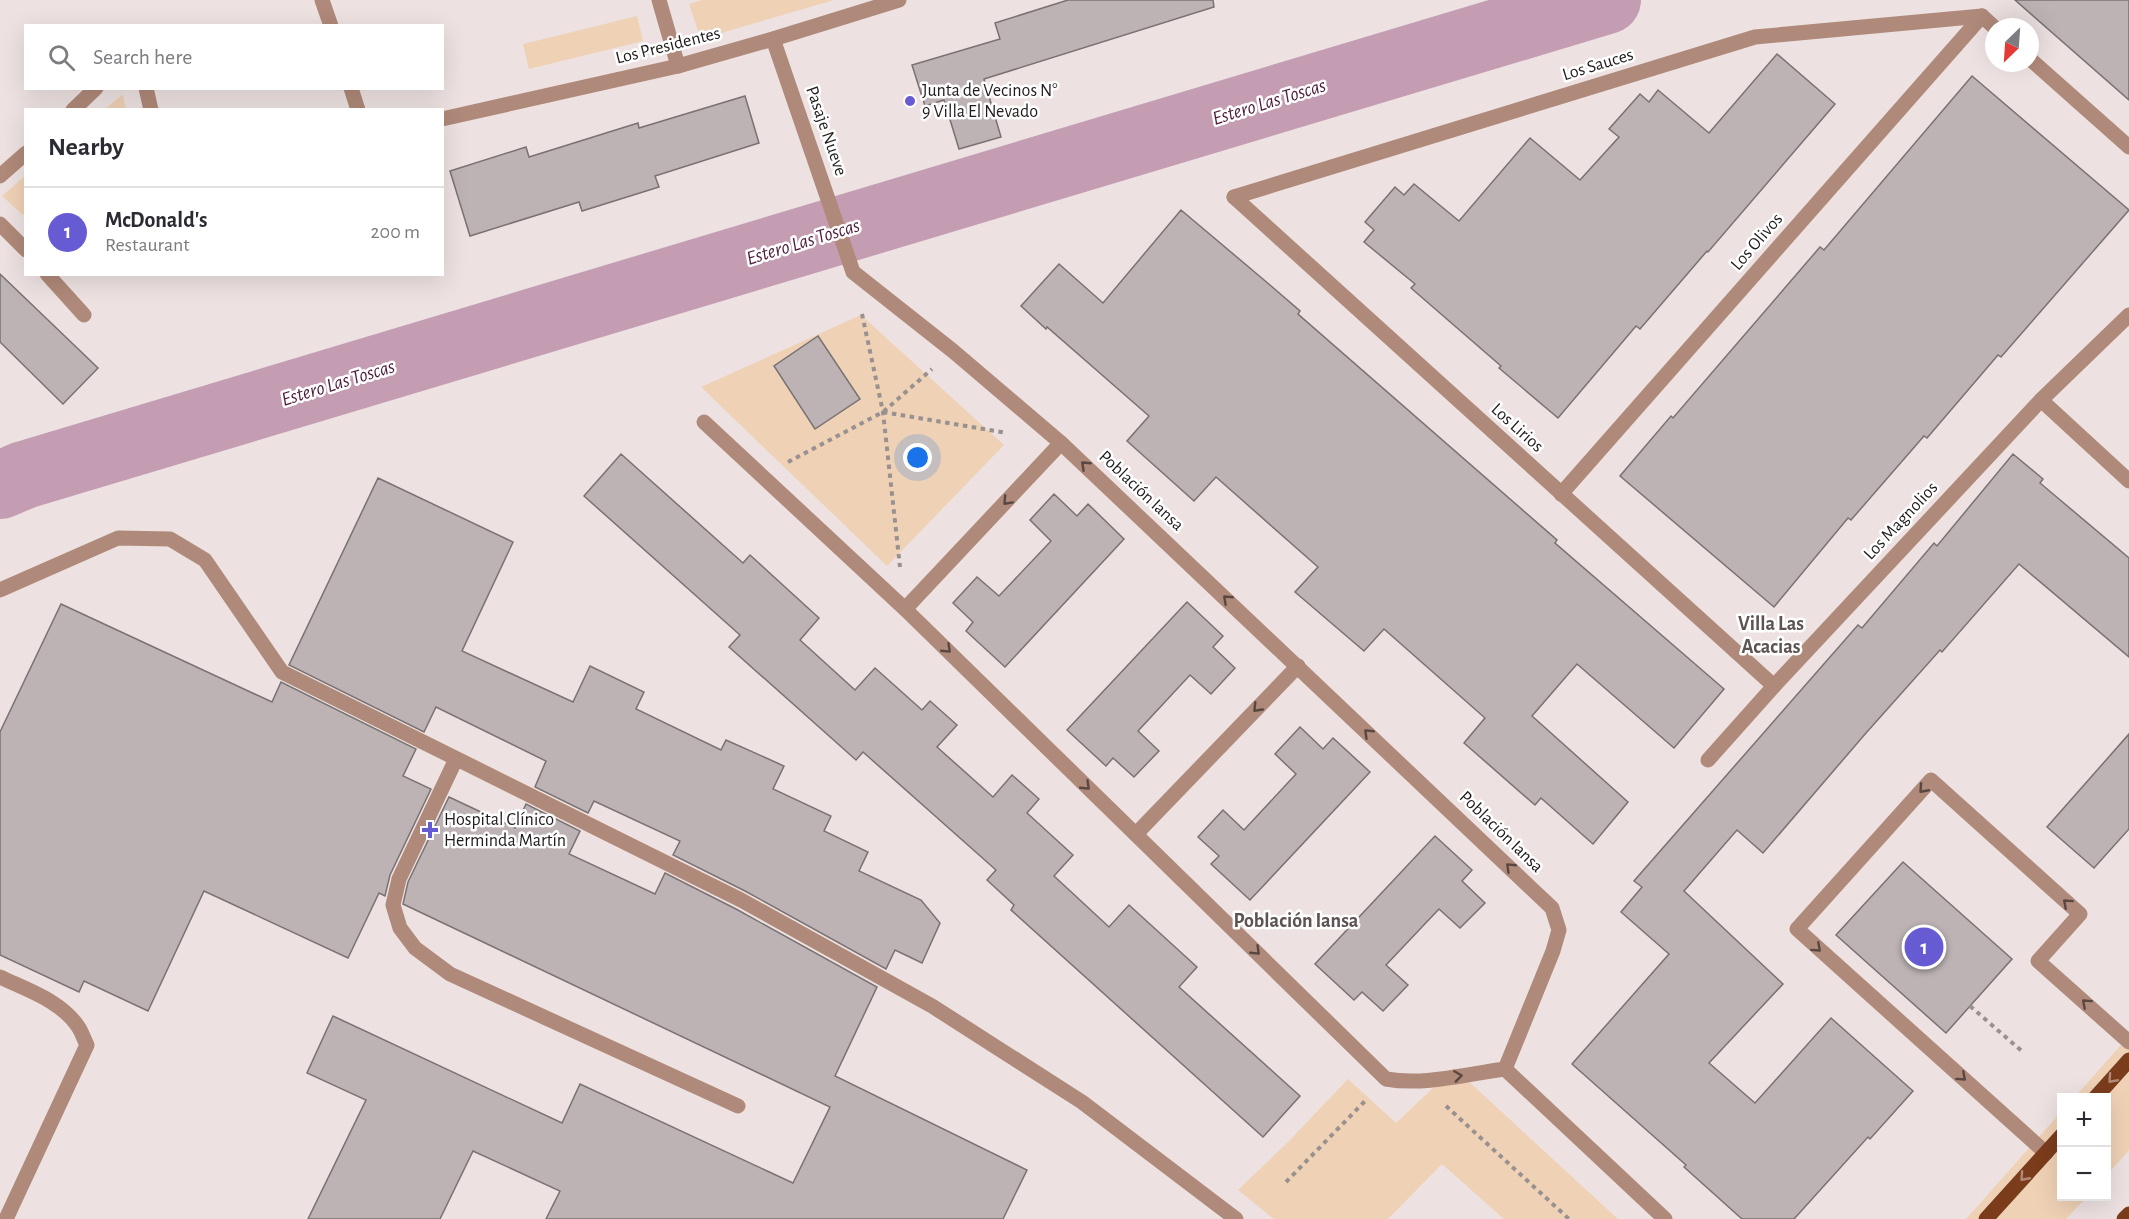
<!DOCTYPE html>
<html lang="en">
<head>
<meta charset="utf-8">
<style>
  body { margin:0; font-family:"Alegreya Sans",sans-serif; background:#f2f2f3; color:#2b2b33 }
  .controls { position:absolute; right:18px; bottom:18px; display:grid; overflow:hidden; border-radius:0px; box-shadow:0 6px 24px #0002 }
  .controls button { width:54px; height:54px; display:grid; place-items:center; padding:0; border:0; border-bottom:2px solid #e1e1e2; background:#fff; color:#2b2b33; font:30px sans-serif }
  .compass { position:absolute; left:1985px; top:18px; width:54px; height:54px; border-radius:50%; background:#fff; box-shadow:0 6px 24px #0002; rotate:205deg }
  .you { position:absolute; left:918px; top:458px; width:21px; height:21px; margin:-15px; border:4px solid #fff; border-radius:50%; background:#1a73e8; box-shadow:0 0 0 9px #1a73e833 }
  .badge { display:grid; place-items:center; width:39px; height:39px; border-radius:50%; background:#675bd4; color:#fff; font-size:20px; font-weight:700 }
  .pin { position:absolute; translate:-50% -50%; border:3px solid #fff; box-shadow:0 2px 6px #0006 }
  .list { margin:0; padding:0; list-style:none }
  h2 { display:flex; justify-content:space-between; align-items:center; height:78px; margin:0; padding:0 24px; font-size:26px }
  h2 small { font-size:20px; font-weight:400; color:#7c7c81 }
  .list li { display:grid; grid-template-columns:39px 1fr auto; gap:18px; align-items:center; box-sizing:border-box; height:90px; padding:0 24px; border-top:2px solid #e1e1e2 }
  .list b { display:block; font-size:22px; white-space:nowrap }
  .list p { margin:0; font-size:20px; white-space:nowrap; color:#7c7c81 }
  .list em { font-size:20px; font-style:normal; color:#7c7c81 }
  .icon { flex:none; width:33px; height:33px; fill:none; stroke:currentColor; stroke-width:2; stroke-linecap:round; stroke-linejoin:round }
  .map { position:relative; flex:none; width:2129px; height:1219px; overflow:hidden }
  .search { position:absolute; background:#fff; box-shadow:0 6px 24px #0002; left:24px; top:24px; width:420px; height:66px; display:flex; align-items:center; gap:15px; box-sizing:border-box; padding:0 21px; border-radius:0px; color:#7c7c81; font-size:22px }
  .panel { position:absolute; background:#fff; box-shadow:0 6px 24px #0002; left:24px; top:108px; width:420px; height:168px; border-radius:0px }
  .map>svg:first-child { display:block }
  .green { fill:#efd1b5 }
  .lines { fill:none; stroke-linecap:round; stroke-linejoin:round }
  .river { stroke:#c59db3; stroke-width:68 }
  .building { fill:#bdb3b5; stroke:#7a7173; stroke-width:1.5 }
  .path { stroke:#999190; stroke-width:4; stroke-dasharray:4.5 4.5; stroke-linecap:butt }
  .service { stroke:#af8979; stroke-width:15 }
  .minor { stroke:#af8979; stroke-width:15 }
  .primary { stroke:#7b3c1c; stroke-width:15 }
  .oneway { stroke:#594841 }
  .oneway2 { stroke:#b08a77 }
  .poi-dot { fill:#675bd4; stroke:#fff; stroke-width:2 }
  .labels { text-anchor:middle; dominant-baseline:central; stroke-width:5; stroke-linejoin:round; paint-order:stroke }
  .street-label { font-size:18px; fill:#201c1c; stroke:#fff }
  .poi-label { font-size:18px; fill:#201c1c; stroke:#fff; text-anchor:start }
  .water-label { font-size:20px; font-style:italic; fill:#4f1d3d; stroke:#fff }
  .neighbourhood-label { font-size:20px; font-weight:bold; fill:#5c5352; stroke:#fff }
</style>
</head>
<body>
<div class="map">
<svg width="2129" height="1219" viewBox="0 0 2129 1219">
  <rect width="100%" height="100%" fill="#ede2e1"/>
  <g class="green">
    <path d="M702,0H834L701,39L689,4Z"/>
    <path d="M637,16L643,41L529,69L523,44Z"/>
    <path d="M123,95L126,109H105L122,95Z"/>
    <path d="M25,176V214L23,215L2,196Z"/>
    <path d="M861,315L1004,445L887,566L701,387Z"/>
    <path d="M2129,1036V1150L2107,1175L2106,1098H2074Z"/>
    <path d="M1454,1068L1618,1219H1504L1442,1164L1388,1219H1274L1238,1190L1288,1142L1348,1079L1396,1123Z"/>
    <path d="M2061,1112L2062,1196L2087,1197L2066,1219H1966Z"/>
  </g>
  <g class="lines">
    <path class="river" d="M0,485L24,475L1607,0"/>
  </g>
  <g class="building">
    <path d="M1068,0H1213L1214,7L984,79L1001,137L959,149L944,100L925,106L912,65L1000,39L995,23Z"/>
    <path d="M2015,0H2129V100Z"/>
    <path d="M1777,54L1835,104L1708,252L1707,251L1640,329L1636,326L1558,418L1499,368L1501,366L1411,288L1415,284L1364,242L1374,230L1365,222L1395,187L1404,195L1414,184L1459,221L1530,138L1580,180L1619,137L1609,129L1640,94L1649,102L1658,90L1709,133Z"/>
    <path d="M1972,76L2129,210L2001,357L1998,355L1927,438L1924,436L1851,520L1848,518L1774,607L1620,476L1671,416L1673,418L1820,247L1824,250Z"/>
    <path d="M745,96L759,143L655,176L659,187L582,211L579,202L470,236L450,171L526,147L529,157L638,123L639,128Z"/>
    <path d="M1181,210L1270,285L1300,311L1298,314L1557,540L1555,543L1724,689L1674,748L1577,664L1532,716L1628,802L1593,844L1541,798L1535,805L1464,743L1485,718L1384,629L1364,651L1295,592L1318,567L1216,477L1194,501L1127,441L1149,416L1047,327L1046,329L1021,306L1059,264L1103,303Z"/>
    <path d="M0,274L98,368L63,404L0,342Z"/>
    <path d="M818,336L860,399L815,429L774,366Z"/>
    <path d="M621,454L743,563L750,555L819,618L800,640L855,690L875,668L922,710L930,701L957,725L937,747L993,797L1012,775L1039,799L1027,813L1073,855L1054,876L1109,927L1129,905L1197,967L1179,987L1300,1096L1263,1137L1011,910L1014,905L987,880L996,870L863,752L856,760L729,647L740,635L584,496Z"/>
    <path d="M2013,454L2043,479L2040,483L2129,558V657L2019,564L1942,652L1940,650L1866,733L1763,853L1737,830L1684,891L1783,984L1709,1063L1755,1103L1831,1018L1913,1091L1870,1139L1868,1137L1794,1219H1742L1684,1167L1686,1165L1572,1064L1669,954L1621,912L1642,887L1634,881L1858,625L1862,628L1934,543L1937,546Z"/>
    <path d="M378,478L513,542L462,651L573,702L590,666L644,692L636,709L721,750L726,740L784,766L773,789L831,816L824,831L868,852L859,871L921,900L940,923L922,963L895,950L886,969L745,891L673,855L680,841L594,801L588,813L535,787L546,761L436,707L424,732L289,665Z"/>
    <path d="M1054,494L1077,516L1088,504L1124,539L1005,667L966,631L973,622L953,603L977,577L999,596L1051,541L1030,520Z"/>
    <path d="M1187,602L1223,636L1213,647L1235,668L1211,694L1190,675L1138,731L1159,751L1134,777L1113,758L1106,766L1067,730Z"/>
    <path d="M61,604L272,702L281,682L416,749L403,776L431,789L390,875L385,896L379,893L348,958L204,891L148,1011L84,981L79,992L0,955V732Z"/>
    <path d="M1300,727L1323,749L1333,738L1370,772L1250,900L1211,864L1219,856L1198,837L1223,810L1244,830L1296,774L1275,754Z"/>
    <path d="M2129,734V829L2094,868L2047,827Z"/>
    <path d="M449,797L515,828L526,804L580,831L569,854L655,894L665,873L736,909L877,987L835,1076L1027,1170L1003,1219H546L560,1191L473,1151L440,1219H308L366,1100L307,1073L333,1016L562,1123L580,1084L793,1183L830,1107L403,904L408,882Z"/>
    <path d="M1435,836L1472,870L1462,881L1485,903L1460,928L1439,909L1386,965L1408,985L1383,1011L1362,992L1354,1000L1315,964Z"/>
    <path d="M1903,862L2012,959L1946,1033L1836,935Z"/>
  </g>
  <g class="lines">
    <g class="path">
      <path d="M862,314L883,412L900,567"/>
      <path d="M883,412L1007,433"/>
      <path d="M788,462L883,412L932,369"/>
      <path d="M1970,1006L2024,1053"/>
      <path d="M1446,1106L1569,1219"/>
      <path d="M1286,1182L1367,1099"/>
    </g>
    <g class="service">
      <path d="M0,590L118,538L170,539L205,560L282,672L741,900L932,1006L1082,1102L1236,1219"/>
      <path d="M456,759L399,879L393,905L400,928L415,948L450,974L738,1106"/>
      <path d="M0,977C27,990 62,1001 79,1028C82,1033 84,1039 87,1045L6,1219"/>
      <path d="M2046,1153L1797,929L1931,780L2080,914L2038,961L2129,1042"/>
    </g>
    <g class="minor">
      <path d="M322,0L331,26"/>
      <path d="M659,0L678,66"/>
      <path d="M1982,16L1994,27"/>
      <path d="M2030,59L2129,147"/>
      <path d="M146,88L151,110"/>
      <path d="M351,88L358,110"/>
      <path d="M73,110L96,88"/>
      <path d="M442,119L678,66L773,39L899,0"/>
      <path d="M0,176L26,153"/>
      <path d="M1234,197L1755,37L1982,16"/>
      <path d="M1234,197L1774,686"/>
      <path d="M0,224L26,250"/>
      <path d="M47,274L84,315"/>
      <path d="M2041,400L2129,481"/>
      <path d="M704,422L905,609L1386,1079C1424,1086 1467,1074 1505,1069L1553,951L1559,930L1552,908L1061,443L953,351L853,272L773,39"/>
      <path d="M1561,494L1982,16"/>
      <path d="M905,609L1061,443"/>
      <path d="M1708,760L1774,686L2041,400L2129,315"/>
      <path d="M1136,834L1298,666"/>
      <path d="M1505,1069L1665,1219"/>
    </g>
    <g class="primary">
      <path d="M2095,1098L2129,1060"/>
      <path d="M1986,1219L2062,1135"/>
      <path d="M2124,1219L2129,1214"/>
    </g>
  </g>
  <defs><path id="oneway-chevron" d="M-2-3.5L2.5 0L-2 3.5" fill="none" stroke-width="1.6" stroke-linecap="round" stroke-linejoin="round" transform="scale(1.5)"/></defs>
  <g class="oneway">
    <use href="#oneway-chevron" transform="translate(1085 465) rotate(-137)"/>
    <use href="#oneway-chevron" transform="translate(1007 501) rotate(133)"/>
    <use href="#oneway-chevron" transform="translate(1227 599) rotate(-137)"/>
    <use href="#oneway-chevron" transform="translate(947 649) rotate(44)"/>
    <use href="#oneway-chevron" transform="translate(1257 708) rotate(134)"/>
    <use href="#oneway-chevron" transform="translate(1368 733) rotate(-136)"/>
    <use href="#oneway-chevron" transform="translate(1086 786) rotate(44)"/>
    <use href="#oneway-chevron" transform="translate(1923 789) rotate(132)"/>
    <use href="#oneway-chevron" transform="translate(1510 867) rotate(-136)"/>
    <use href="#oneway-chevron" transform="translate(2067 903) rotate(-138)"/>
    <use href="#oneway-chevron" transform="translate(1817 948) rotate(42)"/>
    <use href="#oneway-chevron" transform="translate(1256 951) rotate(44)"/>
    <use href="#oneway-chevron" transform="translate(2086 1003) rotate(-138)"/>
    <use href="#oneway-chevron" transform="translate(1458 1076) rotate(-8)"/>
    <use href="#oneway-chevron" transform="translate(1962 1077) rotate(42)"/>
  </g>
  <g class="oneway2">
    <use href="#oneway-chevron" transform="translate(2112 1079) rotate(132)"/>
    <use href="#oneway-chevron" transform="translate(2024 1177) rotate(132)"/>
  </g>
  <g class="poi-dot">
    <circle cx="910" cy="101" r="6"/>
    <path d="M427 821h6v6h6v6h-6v6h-6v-6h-6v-6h6z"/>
  </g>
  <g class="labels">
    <g class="street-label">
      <text transform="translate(668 46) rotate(-14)">Los Presidentes</text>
      <text transform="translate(1598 65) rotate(-17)">Los Sauces</text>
      <text transform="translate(826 131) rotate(71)">Pasaje Nueve</text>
      <text transform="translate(1757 242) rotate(-49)">Los Olivos</text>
      <text transform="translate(1517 428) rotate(42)">Los Lirios</text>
      <text transform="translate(1141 491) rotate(43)">Población Iansa</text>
      <text transform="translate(1901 521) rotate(-47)">Los Magnolios</text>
      <text transform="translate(1501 832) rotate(44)">Población Iansa</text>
    </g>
    <g class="poi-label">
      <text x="922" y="91">Junta de Vecinos N°<tspan x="922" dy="21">9 Villa El Nevado</tspan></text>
      <text x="444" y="820">Hospital Clínico<tspan x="444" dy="21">Herminda Martín</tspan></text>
    </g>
    <g class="water-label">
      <text transform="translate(1269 102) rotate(-17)">Estero Las Toscas</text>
      <text transform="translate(803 242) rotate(-17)">Estero Las Toscas</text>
      <text transform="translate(338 383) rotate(-17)">Estero Las Toscas</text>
    </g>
    <g class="neighbourhood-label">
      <text x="1771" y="624">Villa Las<tspan x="1771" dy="23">Acacias</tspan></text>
      <text x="1296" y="921">Población Iansa</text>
    </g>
  </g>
</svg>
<div class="controls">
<button>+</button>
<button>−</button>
</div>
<svg class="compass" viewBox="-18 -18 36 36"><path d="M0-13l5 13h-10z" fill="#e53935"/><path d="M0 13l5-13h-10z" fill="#7c7c81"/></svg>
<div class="you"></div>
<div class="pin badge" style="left:1924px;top:947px">1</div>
<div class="search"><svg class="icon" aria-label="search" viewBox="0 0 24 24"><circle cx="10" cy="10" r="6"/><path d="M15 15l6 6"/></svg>Search here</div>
<section class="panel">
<h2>Nearby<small></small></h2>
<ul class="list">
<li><span class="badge">1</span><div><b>McDonald's</b><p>Restaurant</p></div><em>200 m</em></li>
</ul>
</section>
</div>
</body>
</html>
